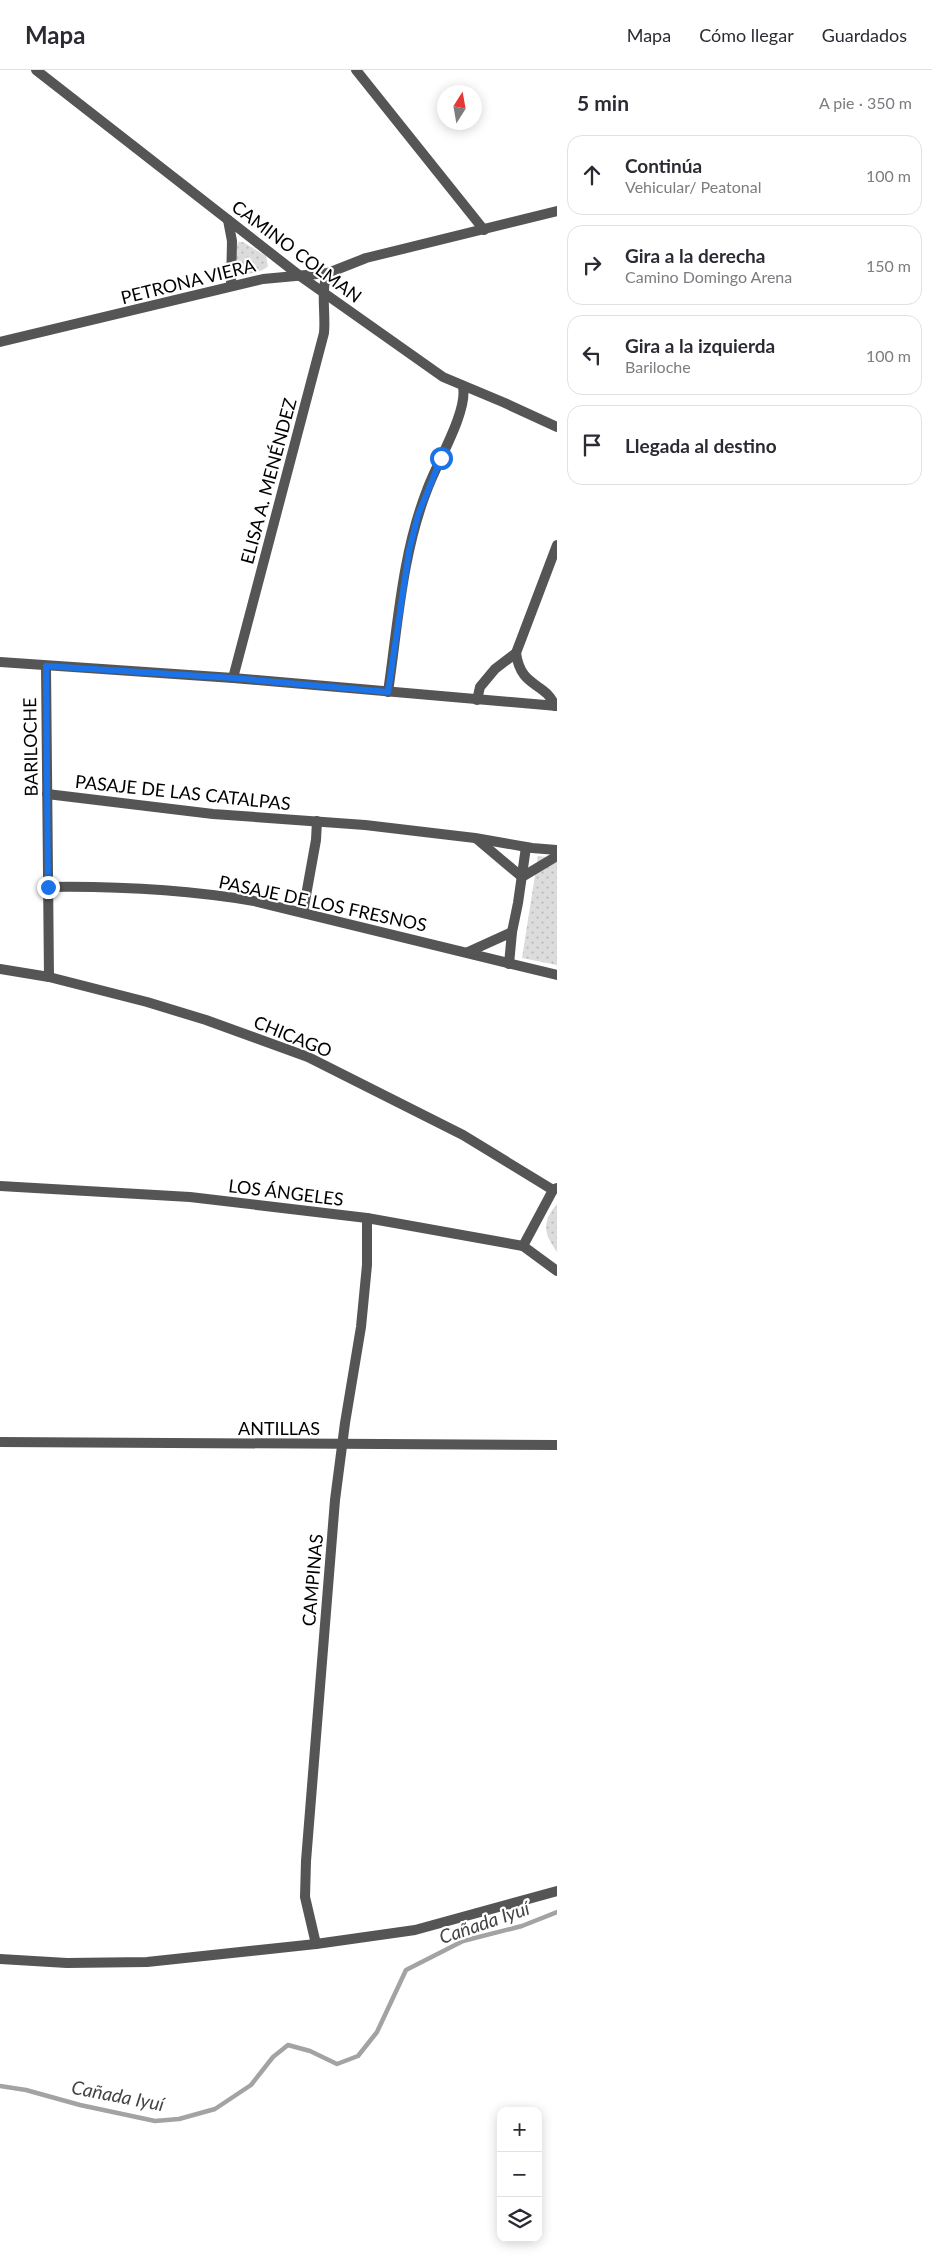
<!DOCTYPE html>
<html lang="es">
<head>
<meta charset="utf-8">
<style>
  body { margin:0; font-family:Lato,sans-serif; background:#f7f7f7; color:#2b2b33 }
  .controls { position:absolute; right:15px; bottom:15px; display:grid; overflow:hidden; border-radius:10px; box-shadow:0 2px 12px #0003 }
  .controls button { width:45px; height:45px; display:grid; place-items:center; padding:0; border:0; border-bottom:1px solid #e1e1e2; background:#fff; color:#2b2b33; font:25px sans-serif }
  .compass { position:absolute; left:437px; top:15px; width:45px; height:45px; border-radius:50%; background:#fff; box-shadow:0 2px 12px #0003; rotate:11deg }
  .stop { position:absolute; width:15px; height:15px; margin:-11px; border:4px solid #1a73e8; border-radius:50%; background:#fff }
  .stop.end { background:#1a73e8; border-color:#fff; box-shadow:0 1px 5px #0008 }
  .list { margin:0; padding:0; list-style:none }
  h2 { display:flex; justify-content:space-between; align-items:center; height:65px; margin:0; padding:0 20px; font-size:21px }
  h2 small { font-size:16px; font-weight:400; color:#7c7c81 }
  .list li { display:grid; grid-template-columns:32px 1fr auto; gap:15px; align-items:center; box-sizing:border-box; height:80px; margin:0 10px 10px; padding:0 10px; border:1px solid #e1e1e2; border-radius:15px }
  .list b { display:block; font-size:19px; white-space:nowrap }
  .list p { margin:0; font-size:16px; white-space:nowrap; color:#7c7c81 }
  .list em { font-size:16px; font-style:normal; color:#7c7c81 }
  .icon { flex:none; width:28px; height:28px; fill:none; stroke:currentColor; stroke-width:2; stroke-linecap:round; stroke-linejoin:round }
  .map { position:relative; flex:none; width:557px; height:2187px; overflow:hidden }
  header { display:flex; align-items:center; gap:30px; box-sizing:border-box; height:70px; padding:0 25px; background:#fff; border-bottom:1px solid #e1e1e2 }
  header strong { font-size:24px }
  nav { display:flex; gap:28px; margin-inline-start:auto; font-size:18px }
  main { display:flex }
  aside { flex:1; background:#fff }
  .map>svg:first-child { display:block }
  .grass { fill:url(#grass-dots) }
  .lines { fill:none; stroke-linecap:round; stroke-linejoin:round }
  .stream { stroke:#a3a3a3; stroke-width:4.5 }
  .minor { stroke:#555; stroke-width:10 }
  .route { stroke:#1a73e8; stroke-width:6 }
  .labels { text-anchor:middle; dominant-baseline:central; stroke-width:4.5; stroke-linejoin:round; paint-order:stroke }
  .street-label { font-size:18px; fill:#000; stroke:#fff }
  .water-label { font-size:19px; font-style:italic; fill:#444; stroke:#fff }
</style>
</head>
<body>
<header>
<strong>Mapa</strong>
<nav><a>Mapa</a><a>Cómo llegar</a><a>Guardados</a></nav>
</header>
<main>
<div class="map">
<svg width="557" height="2187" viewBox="0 0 557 2187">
  <defs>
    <pattern id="grass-dots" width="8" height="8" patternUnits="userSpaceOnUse" patternTransform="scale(1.25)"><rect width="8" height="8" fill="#dcdcdc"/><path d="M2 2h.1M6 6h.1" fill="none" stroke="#bbb" stroke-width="1.8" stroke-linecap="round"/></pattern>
  </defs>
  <rect width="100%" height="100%" fill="#fff"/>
  <g class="grass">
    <path d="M238,172H243L266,186L268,196C263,201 259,201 253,203C233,208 233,187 238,172Z"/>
    <path d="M538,786L557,788V895L522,888Z"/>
    <path d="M557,1134V1182C544,1164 541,1153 557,1134Z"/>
  </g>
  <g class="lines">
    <path class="stream" d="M0,2016L26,2020L80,2035L155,2051L179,2049L215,2039L251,2015L273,1987L288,1975L310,1981L337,1994L358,1986L377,1962L406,1900L463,1871L522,1856L557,1842"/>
    <g class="minor">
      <path d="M36,0L300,206L443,307L505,333L557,357"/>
      <path d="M356,0L484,160"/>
      <path d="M228,150L232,171L231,215"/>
      <path d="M0,272L263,209L328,203L366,188L557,141"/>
      <path d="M516,583C521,619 545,611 555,636"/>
      <path d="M0,592L233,608L557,636"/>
      <path d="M46,596L49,907"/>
      <path d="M233,608L324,263C326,244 320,218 328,203"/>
      <path d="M388,622C398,554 402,484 427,420C436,394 468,342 463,317"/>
      <path d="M477,630L480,617L495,599L516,583L557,475"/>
      <path d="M47,724L213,744L365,755L475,768L532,778L557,780"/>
      <path d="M478,770L522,807L557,786"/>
      <path d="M48,817C116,816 187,820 254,831L557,905"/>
      <path d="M303,842L316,770L317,751"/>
      <path d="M512,862L518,833L526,777"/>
      <path d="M468,882L512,862L509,894"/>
      <path d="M0,899L49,907L147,932L206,950L308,987L463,1065L553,1120"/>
      <path d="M0,1116L190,1127L367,1148L523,1176L557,1201"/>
      <path d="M523,1176L553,1120L557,1118"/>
      <path d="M0,1372L557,1375"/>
      <path d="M316,1874L305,1827L306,1791L335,1430L345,1353L361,1257L367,1195V1148"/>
      <path d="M0,1889L67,1893L147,1892L316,1874L415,1860L557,1821"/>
    </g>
  </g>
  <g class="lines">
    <path class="route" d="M48,817L46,596L233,608L388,622L409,481L418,445L441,388"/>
  </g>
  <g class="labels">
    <g class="street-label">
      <text transform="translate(297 181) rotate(37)">CAMINO COLMAN</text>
      <text transform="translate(188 211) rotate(-14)">PETRONA VIERA</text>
      <text transform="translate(268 411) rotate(-75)">ELISA A. MENÉNDEZ</text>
      <text transform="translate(30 677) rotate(-91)">BARILOCHE</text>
      <text transform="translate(183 722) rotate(6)">PASAJE DE LAS CATALPAS</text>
      <text transform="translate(323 833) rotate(12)">PASAJE DE LOS FRESNOS</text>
      <text transform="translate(293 966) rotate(22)">CHICAGO</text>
      <text transform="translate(286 1122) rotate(7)">LOS ÁNGELES</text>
      <text x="279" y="1358">ANTILLAS</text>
      <text transform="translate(312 1510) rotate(-85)">CAMPINAS</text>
    </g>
    <g class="water-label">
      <text transform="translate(484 1852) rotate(-19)">Cañada Iyuí</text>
      <text transform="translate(118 2025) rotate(11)">Cañada Iyuí</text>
    </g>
  </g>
</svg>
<div class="controls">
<button>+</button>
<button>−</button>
<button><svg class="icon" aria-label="layers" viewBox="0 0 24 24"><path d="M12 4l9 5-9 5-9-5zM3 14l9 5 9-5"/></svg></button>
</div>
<svg class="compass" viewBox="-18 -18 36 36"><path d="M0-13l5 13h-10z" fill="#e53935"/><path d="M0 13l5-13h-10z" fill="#7c7c81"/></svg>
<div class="stop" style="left:441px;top:388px"></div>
<div class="stop end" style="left:48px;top:817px"></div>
</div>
<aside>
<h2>5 min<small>A pie · 350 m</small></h2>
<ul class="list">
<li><svg class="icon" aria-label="ahead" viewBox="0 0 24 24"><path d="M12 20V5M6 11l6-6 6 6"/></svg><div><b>Continúa</b><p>Vehicular/ Peatonal</p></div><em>100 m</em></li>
<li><svg class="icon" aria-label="right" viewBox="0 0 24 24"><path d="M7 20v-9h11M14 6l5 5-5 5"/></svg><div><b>Gira a la derecha</b><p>Camino Domingo Arena</p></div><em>150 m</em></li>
<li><svg class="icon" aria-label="left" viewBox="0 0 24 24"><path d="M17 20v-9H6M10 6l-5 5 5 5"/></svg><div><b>Gira a la izquierda</b><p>Bariloche</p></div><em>100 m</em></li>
<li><svg class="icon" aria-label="arrive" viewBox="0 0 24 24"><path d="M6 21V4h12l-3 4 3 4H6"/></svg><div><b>Llegada al destino</b></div></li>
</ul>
</aside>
</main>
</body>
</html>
